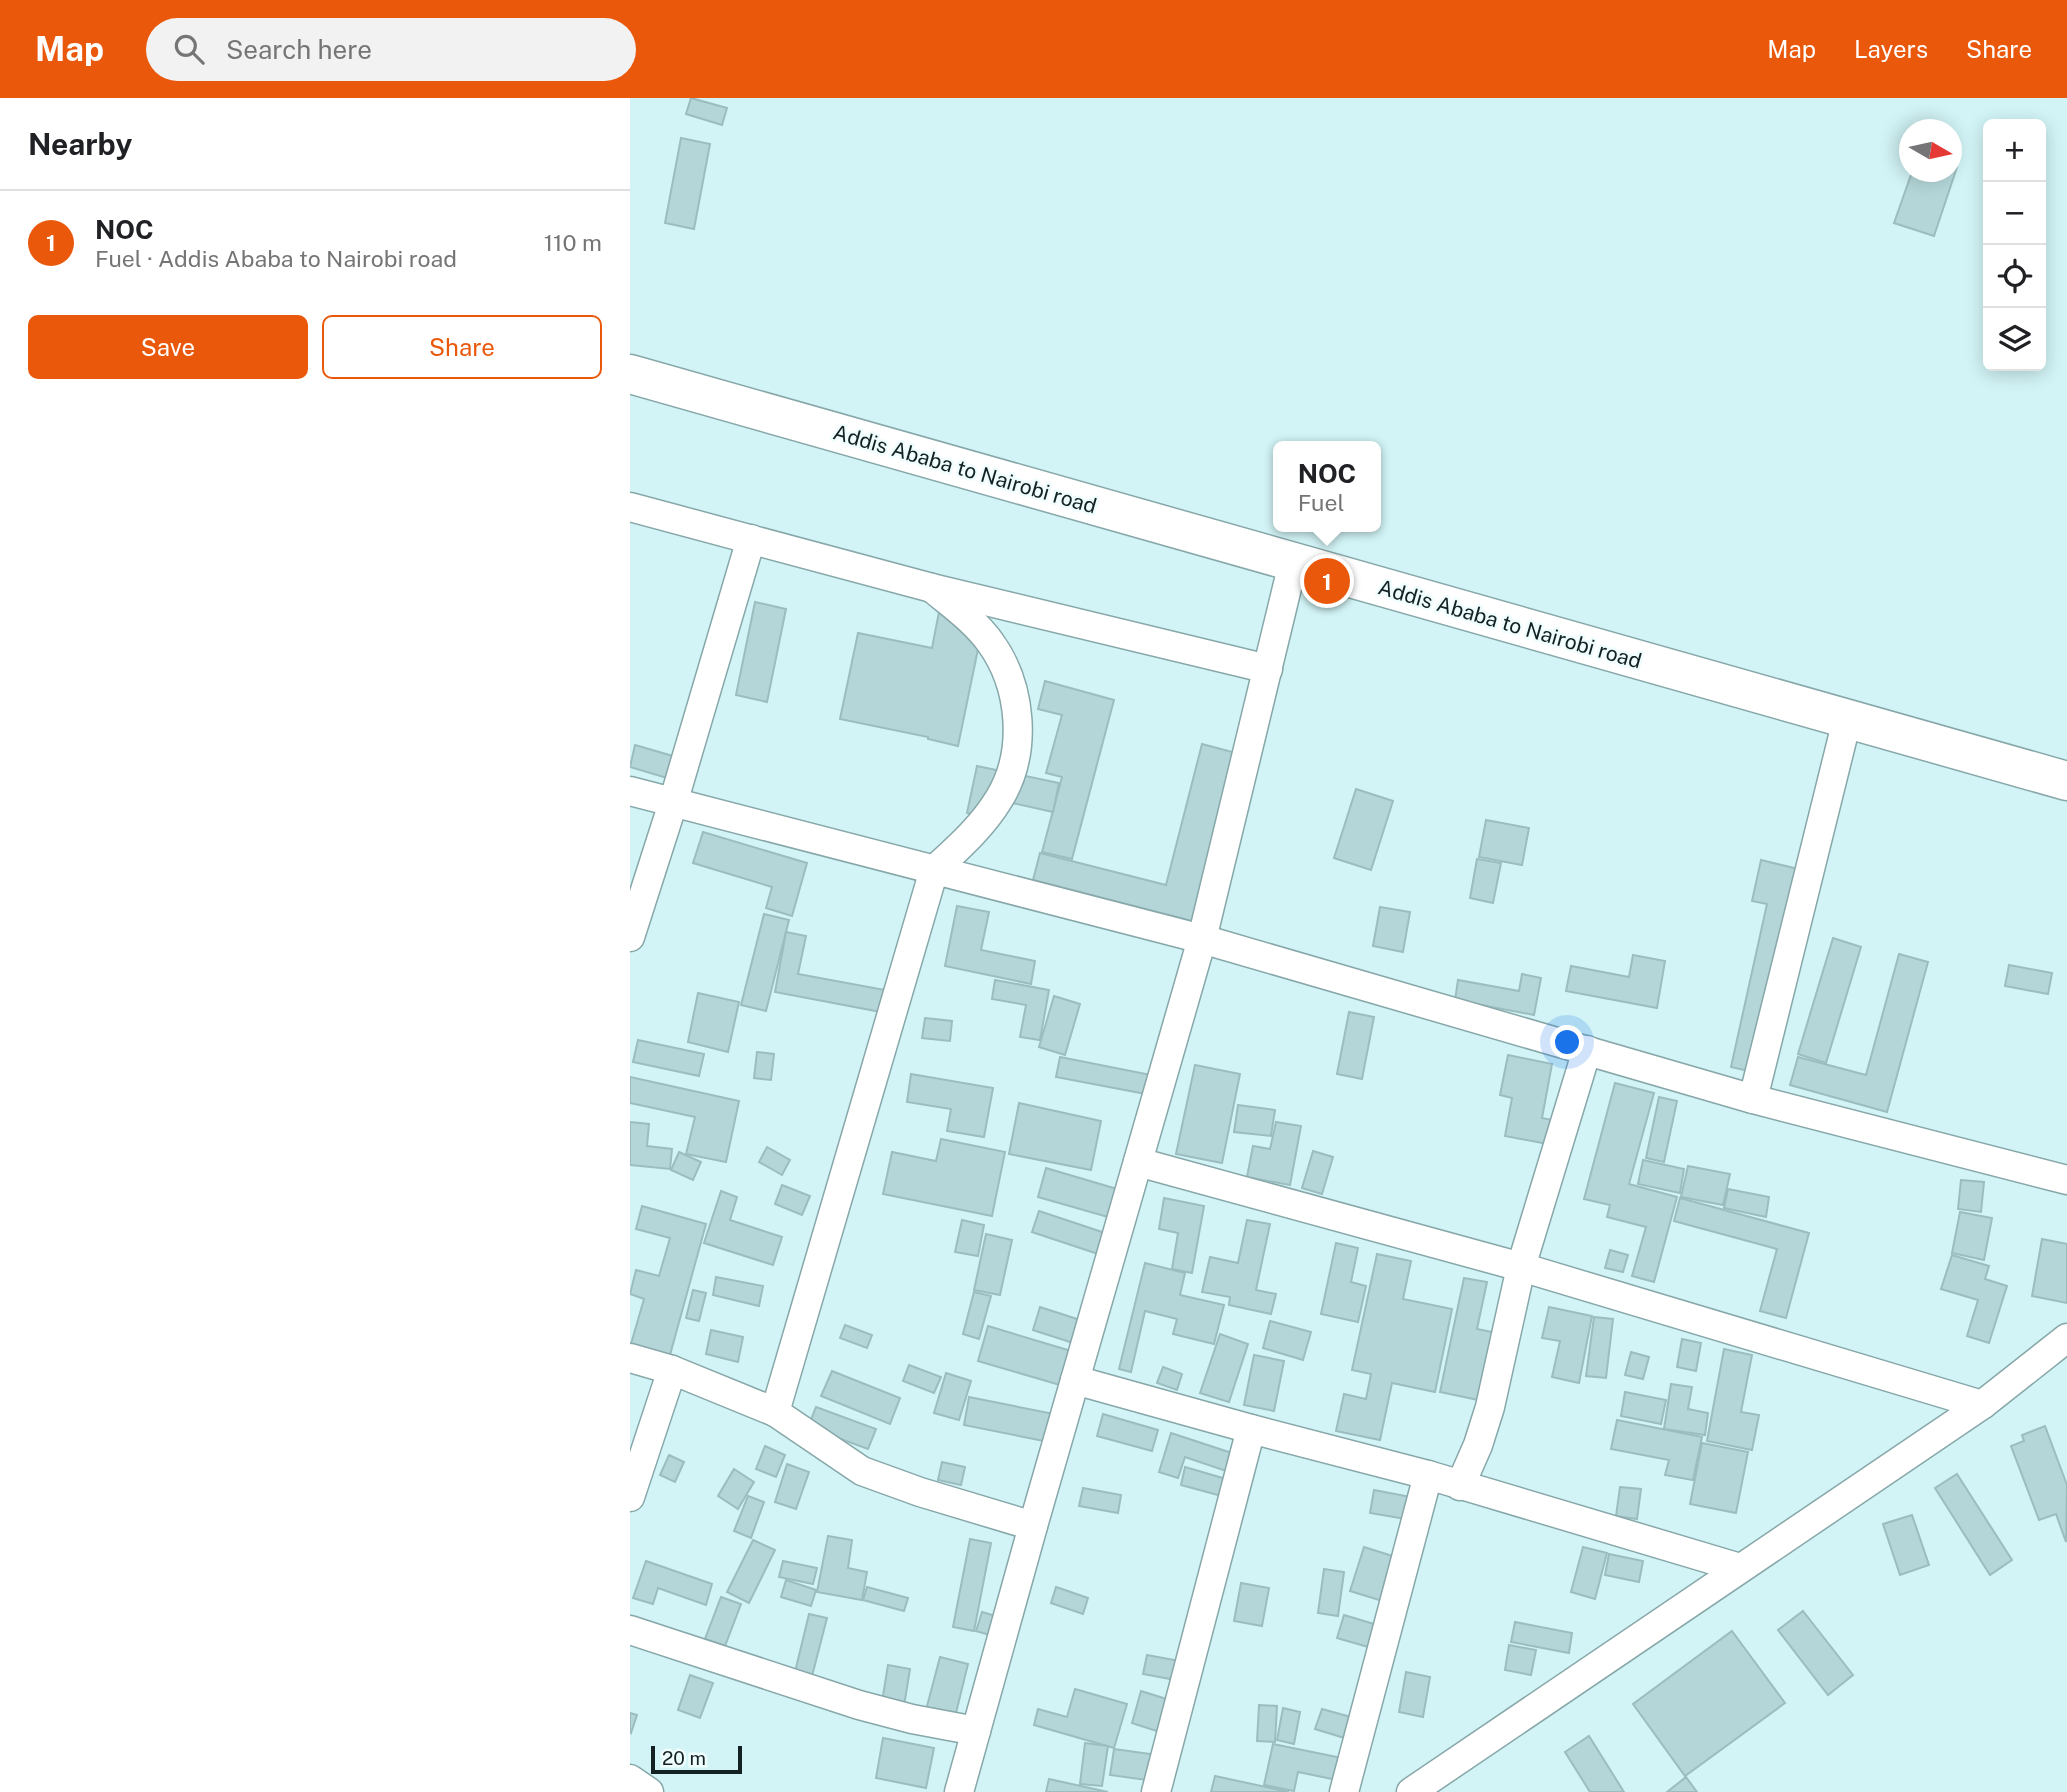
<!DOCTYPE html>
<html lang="en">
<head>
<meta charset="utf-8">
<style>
  body { margin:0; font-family:"Public Sans",sans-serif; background:#f2f2f2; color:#202124 }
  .controls { position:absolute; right:21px; top:21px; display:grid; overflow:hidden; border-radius:10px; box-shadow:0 4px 18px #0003 }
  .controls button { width:63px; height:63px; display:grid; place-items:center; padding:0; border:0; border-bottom:2px solid #e0e0e0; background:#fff; color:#202124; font:35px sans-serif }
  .compass { position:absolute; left:1269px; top:21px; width:63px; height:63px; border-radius:50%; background:#fff; box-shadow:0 4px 18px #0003; rotate:99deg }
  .scale { position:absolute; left:21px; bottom:18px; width:91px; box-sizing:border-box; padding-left:7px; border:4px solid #142122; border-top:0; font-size:19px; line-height:24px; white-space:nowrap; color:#142122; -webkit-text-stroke:5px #effdfe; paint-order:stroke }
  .you { position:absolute; left:938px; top:945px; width:24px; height:24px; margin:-18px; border:5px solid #fff; border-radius:50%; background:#1a73e8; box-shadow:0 0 0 10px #1a73e833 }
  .badge { display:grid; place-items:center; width:46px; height:46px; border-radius:50%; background:#ea580c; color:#fff; font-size:23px; font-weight:700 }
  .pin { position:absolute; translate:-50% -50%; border:4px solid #fff; box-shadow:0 2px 7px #0006 }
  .popup { position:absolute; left:643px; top:343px; width:108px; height:91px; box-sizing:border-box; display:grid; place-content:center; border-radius:10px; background:#fff; filter:drop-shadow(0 2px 5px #0005); font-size:23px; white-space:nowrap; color:#757577 }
  .popup b { font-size:26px; color:#202124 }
  .popup::after { content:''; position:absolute; left:50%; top:100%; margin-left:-14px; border:14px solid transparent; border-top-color:#fff }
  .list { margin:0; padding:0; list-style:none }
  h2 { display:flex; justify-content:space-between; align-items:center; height:91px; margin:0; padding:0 28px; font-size:30px }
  h2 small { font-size:23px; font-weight:400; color:#757577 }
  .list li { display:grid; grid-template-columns:46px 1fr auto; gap:21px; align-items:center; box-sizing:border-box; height:105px; padding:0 28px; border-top:2px solid #e0e0e0 }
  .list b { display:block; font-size:26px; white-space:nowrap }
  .list p { margin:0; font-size:23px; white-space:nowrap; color:#757577 }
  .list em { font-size:23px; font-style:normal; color:#757577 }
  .actions { display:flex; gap:14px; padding:21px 28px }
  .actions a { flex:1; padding:16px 0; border:2px solid #ea580c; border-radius:10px; text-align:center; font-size:24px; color:#ea580c }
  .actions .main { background:#ea580c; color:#fff }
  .icon { flex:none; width:38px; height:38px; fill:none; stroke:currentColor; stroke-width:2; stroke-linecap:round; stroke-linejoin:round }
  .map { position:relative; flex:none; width:1437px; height:1694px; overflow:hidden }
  header { display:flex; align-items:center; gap:42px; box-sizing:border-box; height:98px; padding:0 35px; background:#ea580c; color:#fff }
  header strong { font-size:33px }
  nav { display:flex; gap:38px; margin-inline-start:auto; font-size:24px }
  .search { width:490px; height:63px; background:#f2f2f2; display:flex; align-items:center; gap:18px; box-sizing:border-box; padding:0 24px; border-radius:38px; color:#757577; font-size:26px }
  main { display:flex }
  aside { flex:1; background:#fff }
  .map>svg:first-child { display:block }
  .building { fill:#b4d6d8; stroke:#9cbdbf; stroke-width:2 }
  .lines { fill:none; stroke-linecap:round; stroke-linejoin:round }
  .minor-casing { stroke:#87a7a9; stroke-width:31 }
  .trunk-casing { stroke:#87a7a9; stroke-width:41 }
  .minor { stroke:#fff; stroke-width:28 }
  .trunk { stroke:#fff; stroke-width:38 }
  .labels { text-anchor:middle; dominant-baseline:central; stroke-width:5; stroke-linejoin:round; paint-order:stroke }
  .street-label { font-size:21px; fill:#142122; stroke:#effdfe }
</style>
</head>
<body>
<header>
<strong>Map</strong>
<div class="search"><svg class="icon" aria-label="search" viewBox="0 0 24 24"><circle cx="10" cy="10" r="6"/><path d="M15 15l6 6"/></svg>Search here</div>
<nav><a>Map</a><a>Layers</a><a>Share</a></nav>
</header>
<main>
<aside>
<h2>Nearby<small></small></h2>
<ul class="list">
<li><span class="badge">1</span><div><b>NOC</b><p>Fuel · Addis Ababa to Nairobi road</p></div><em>110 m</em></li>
</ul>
<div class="actions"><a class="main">Save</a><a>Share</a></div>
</aside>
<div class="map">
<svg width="1437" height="1694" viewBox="0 0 1437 1694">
  <rect width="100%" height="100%" fill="#d2f4f6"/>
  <g class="building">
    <path d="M61,0L97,10L92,27L56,16Z"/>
    <path d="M51,40L80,46L64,131L35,125Z"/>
    <path d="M1322,67L1327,69L1304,138L1264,125L1282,74H1322Z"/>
    <path d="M360,493L328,648L298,641V639L210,621L228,535L302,550L309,514L333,519Z"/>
    <path d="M125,504L156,511L137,604L106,597Z"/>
    <path d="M415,583L484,602L442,761L412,754L432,679L416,675L432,617L408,611Z"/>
    <path d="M572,646L606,655L562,823L403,782L410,755L536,787Z"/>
    <path d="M5,647L43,658L37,680L0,669Z"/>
    <path d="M347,668L429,685L423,714L364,701L360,720L337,715Z"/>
    <path d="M726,691L763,703L741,772L704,760Z"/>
    <path d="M856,722L899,730L892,767L849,759Z"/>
    <path d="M73,734L177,765L162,818L136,810L142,789L63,765Z"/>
    <path d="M847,761L871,765L863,805L840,800Z"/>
    <path d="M1131,762L1168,771L1123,974L1101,969L1137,806L1122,803Z"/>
    <path d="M327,808L359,814L351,852L405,863L401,886L315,868Z"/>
    <path d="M750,809L780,814L773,854L743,848Z"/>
    <path d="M134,816L159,822L136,913L111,907Z"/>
    <path d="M156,834L176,838L168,876L255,892L251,914L145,894Z"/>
    <path d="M1203,840L1231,849L1196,965L1168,956Z"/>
    <path d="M1269,856L1298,864L1257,1014L1160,987L1168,959L1236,977Z"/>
    <path d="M1003,857L1035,863L1027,910L936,893L941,868L999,879Z"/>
    <path d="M1379,867L1422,875L1418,896L1375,888Z"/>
    <path d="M892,876L911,880L904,917L825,902L828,882L889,893Z"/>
    <path d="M365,882L419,892L410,942L390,939L396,907L362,901Z"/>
    <path d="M68,895L109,904L98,954L58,944Z"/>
    <path d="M424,898L450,906L435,957L409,949Z"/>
    <path d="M719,914L744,919L732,981L707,976Z"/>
    <path d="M295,920L322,923L320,943L292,940Z"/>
    <path d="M8,942L74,956L69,978L3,964Z"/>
    <path d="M127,954L144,956L141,982L124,980Z"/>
    <path d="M878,957L922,966L912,1020L927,1023L923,1047L875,1038L882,1000L870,997Z"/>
    <path d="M430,959L521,977L516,996L426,979Z"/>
    <path d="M565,967L610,976L592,1065L546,1056Z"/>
    <path d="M281,976L363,990L354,1039L317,1033L321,1011L277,1004Z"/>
    <path d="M0,979L109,1003L96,1064L56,1056L65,1019L0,1005Z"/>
    <path d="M985,985L1024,995L999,1086L1047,1099L1024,1184L1002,1178L1016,1129L977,1119L980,1107L954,1101Z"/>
    <path d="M1029,999L1047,1003L1034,1064L1016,1060Z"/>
    <path d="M389,1005L471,1023L461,1072L379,1056Z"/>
    <path d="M608,1007L645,1012L641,1038L604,1034Z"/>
    <path d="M0,1024L19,1026L17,1048L42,1051L40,1071L0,1067Z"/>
    <path d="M646,1024L671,1028L660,1087L617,1079L623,1048L640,1051Z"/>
    <path d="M311,1041L375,1054L362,1118L253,1096L262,1054L306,1063Z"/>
    <path d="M137,1049L160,1062L152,1077L129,1064Z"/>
    <path d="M683,1053L703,1059L692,1096L672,1090Z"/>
    <path d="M49,1054L71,1064L63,1082L41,1072Z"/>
    <path d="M1013,1062L1054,1071L1050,1095L1008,1086Z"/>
    <path d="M1058,1068L1100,1076L1093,1107L1051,1099Z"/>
    <path d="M416,1070L487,1091L478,1119L408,1099Z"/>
    <path d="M1331,1082L1354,1084L1351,1114L1328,1111Z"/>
    <path d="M152,1087L180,1098L172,1117L145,1106Z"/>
    <path d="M1098,1091L1139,1099L1136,1119L1094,1110Z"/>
    <path d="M91,1093L107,1099L100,1122L152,1139L143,1167L74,1145Z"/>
    <path d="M534,1100L574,1108L562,1175L542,1171L548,1135L529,1131Z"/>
    <path d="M1050,1100L1179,1135L1156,1220L1130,1213L1147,1151L1044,1123Z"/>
    <path d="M12,1108L76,1126L40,1257L1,1246L14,1201L0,1196L6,1172L29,1178L40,1140L6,1131Z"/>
    <path d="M409,1113L475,1135L468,1156L402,1134Z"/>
    <path d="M1330,1114L1362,1120L1354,1162L1322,1155Z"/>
    <path d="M332,1122L354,1127L348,1158L325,1154Z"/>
    <path d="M617,1122L640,1126L626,1192L646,1196L641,1216L599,1207L600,1199L572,1194L580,1159L608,1165Z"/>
    <path d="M356,1136L382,1142L370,1197L344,1192Z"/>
    <path d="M1412,1141L1437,1146V1205L1402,1198Z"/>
    <path d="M706,1145L728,1150L721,1184L736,1188L728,1224L691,1216Z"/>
    <path d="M980,1152L998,1157L993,1174L975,1170Z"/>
    <path d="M747,1156L781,1163L773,1201L822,1211L805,1294L762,1285L750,1342L706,1333L714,1296L736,1301L741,1276L722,1272Z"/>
    <path d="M1322,1157L1359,1168L1355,1181L1377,1188L1359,1245L1337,1238L1348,1202L1311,1191Z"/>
    <path d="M515,1165L555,1175L550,1197L594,1207L584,1246L543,1236L547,1221L515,1213L501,1274L489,1271Z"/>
    <path d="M86,1179L133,1188L129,1208L83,1197Z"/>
    <path d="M834,1180L857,1184L847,1231L867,1235L853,1303L810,1294Z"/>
    <path d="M63,1192L76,1195L69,1223L56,1220Z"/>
    <path d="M344,1194L361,1198L349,1241L333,1236Z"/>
    <path d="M410,1209L450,1222L443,1245L403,1232Z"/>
    <path d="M919,1209L962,1218L949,1285L922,1279L930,1243L912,1240Z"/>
    <path d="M964,1219L983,1221L976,1280L956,1278Z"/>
    <path d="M640,1223L681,1234L673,1262L633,1250Z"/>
    <path d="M215,1227L242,1237L237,1250L210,1240Z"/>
    <path d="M358,1228L441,1253L430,1287L348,1263Z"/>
    <path d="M81,1232L113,1239L108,1264L76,1256Z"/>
    <path d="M590,1236L618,1246L599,1304L570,1295Z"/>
    <path d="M1052,1241L1071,1245L1066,1273L1047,1269Z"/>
    <path d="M1094,1251L1122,1257L1111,1314L1129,1317L1122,1352L1077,1343Z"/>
    <path d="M1001,1254L1019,1259L1013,1281L995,1277Z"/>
    <path d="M624,1257L654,1263L644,1313L614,1307Z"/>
    <path d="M279,1267L311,1279L304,1295L273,1283Z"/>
    <path d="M533,1269L552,1276L547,1292L527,1285Z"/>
    <path d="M202,1273L270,1300L260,1326L191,1298Z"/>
    <path d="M316,1275L341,1283L329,1322L304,1315Z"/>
    <path d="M1041,1286L1062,1289L1058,1311L1078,1315L1075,1337L1034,1331Z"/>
    <path d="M995,1294L1036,1302L1031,1326L991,1318Z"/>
    <path d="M339,1299L424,1316L419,1344L334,1327Z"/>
    <path d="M186,1309L246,1331L238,1351L178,1329Z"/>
    <path d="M473,1316L528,1332L522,1353L467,1338Z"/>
    <path d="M987,1322L1072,1339L1063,1382L1035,1377L1039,1362L981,1351Z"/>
    <path d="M1415,1328L1437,1387L1436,1444L1426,1416L1409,1422L1381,1348L1394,1343L1392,1337Z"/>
    <path d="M541,1335L611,1358L605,1376L555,1359L548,1380L529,1374Z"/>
    <path d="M1072,1345L1118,1354L1106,1415L1060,1406Z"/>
    <path d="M135,1348L155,1357L146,1379L126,1371Z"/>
    <path d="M39,1357L54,1364L45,1384L30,1377Z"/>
    <path d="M312,1364L335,1369L331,1387L308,1382Z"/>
    <path d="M157,1366L179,1374L166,1411L145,1404Z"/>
    <path d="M555,1369L603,1383L599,1400L551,1387Z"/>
    <path d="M104,1371L124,1384L108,1411L88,1398Z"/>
    <path d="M1327,1376L1382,1462L1360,1477L1305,1390Z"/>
    <path d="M990,1389L1011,1391L1007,1421L986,1418Z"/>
    <path d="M453,1390L491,1397L488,1415L449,1408Z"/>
    <path d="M744,1392L786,1400L782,1422L740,1415Z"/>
    <path d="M118,1398L134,1404L121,1440L104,1433Z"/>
    <path d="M1282,1417L1299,1467L1270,1477L1253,1426Z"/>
    <path d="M198,1438L222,1442L218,1470L237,1474L232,1502L187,1494Z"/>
    <path d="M340,1441L361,1445L344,1533L323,1529Z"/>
    <path d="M123,1442L145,1452L119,1505L97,1494Z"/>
    <path d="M734,1449L772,1461L759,1505L720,1493Z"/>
    <path d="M953,1449L977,1455L965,1501L941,1494Z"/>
    <path d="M979,1456L1013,1463L1009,1484L975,1477Z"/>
    <path d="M16,1463L82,1486L76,1507L28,1490L23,1506L3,1500Z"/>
    <path d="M153,1463L187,1470L183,1486L149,1479Z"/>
    <path d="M694,1471L714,1474L708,1518L688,1515Z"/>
    <path d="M156,1482L186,1492L181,1508L151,1499Z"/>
    <path d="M611,1485L639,1490L632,1528L604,1523Z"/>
    <path d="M237,1489L278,1500L274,1513L233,1502Z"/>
    <path d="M426,1489L458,1500L453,1516L421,1505Z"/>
    <path d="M91,1499L111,1506L95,1548L75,1541Z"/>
    <path d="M1173,1513L1223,1577L1198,1597L1148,1532Z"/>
    <path d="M352,1514L369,1519L363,1538L346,1533Z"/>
    <path d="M179,1516L197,1520L182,1578L165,1574Z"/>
    <path d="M714,1517L744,1526L738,1549L707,1540Z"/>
    <path d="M885,1524L942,1535L939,1555L881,1544Z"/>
    <path d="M1102,1533L1155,1605L1055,1678L1003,1606Z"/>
    <path d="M879,1547L906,1552L901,1577L875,1572Z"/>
    <path d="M517,1557L555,1564L551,1583L513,1576Z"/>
    <path d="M310,1559L338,1566L325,1619L296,1612Z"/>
    <path d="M258,1567L280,1571L274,1608L252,1604Z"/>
    <path d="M776,1574L800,1579L793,1619L769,1614Z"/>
    <path d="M60,1577L83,1585L70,1620L48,1612Z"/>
    <path d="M445,1591L497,1606L484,1650L404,1627L408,1611L437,1619Z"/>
    <path d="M511,1593L546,1604L536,1636L502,1625Z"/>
    <path d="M629,1607L647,1608L645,1644L627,1643Z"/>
    <path d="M653,1610L670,1614L664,1646L647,1642Z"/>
    <path d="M692,1611L728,1621L721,1642L685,1631Z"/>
    <path d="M0,1615L7,1617L1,1635L0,1634Z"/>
    <path d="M959,1638L994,1694H960L935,1654Z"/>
    <path d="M253,1640L304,1650L296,1690L246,1680Z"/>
    <path d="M455,1645L478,1648L472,1688L450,1686Z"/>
    <path d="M643,1646L712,1660L707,1682L668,1674L664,1693L634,1687Z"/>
    <path d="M484,1651L528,1657L524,1683L480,1677Z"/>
    <path d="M585,1678L659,1694H581Z"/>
    <path d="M1056,1679L1067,1694H1037Z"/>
    <path d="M419,1681L478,1694H416Z"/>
  </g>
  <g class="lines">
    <g class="minor-casing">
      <g id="minor">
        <path d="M0,409L302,490L638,571"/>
        <path d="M0,693L572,841L1123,1001L1437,1082"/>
        <path d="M0,839L43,705L121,441"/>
        <path d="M1123,1001L1217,622"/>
        <path d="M508,1064L891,1169L1352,1307L1437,1240"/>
        <path d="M0,1260L42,1272L145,1314L232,1373L290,1394L403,1428"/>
        <path d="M445,1282L621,1331L798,1377L1110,1470"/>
        <path d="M145,1314L304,772C328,750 352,729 369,701C398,654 392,588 360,544C344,522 322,507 302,490"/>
        <path d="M830,1388L848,1347L860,1309L891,1169L957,952"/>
        <path d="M0,1399L42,1272"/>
        <path d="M0,1532L229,1607L282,1621L346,1633"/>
        <path d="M0,1681L19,1694"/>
        <path d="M329,1694L403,1428L572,841L663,465"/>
        <path d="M526,1694L621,1331"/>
        <path d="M714,1694L798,1377"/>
        <path d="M781,1694L1352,1307"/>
      </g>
    </g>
    <g class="trunk-casing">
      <path id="trunk" d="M0,276L1437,683"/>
    </g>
    <use href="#minor" class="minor"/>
    <use href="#trunk" class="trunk"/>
  </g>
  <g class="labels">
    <g class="street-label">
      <text transform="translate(335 371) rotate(16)">Addis Ababa to Nairobi road</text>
      <text transform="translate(880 526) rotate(16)">Addis Ababa to Nairobi road</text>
    </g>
  </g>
</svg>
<div class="controls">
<button>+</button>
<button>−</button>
<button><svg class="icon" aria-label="locate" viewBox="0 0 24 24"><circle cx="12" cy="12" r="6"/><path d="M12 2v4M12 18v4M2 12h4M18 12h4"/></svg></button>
<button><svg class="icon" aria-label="layers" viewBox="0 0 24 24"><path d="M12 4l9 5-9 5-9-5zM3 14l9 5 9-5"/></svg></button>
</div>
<svg class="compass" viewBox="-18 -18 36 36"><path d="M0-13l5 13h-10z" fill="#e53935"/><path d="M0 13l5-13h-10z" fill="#757577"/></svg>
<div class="scale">20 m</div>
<div class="you"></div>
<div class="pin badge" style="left:697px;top:483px">1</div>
<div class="popup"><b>NOC</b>Fuel</div>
</div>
</main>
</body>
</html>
